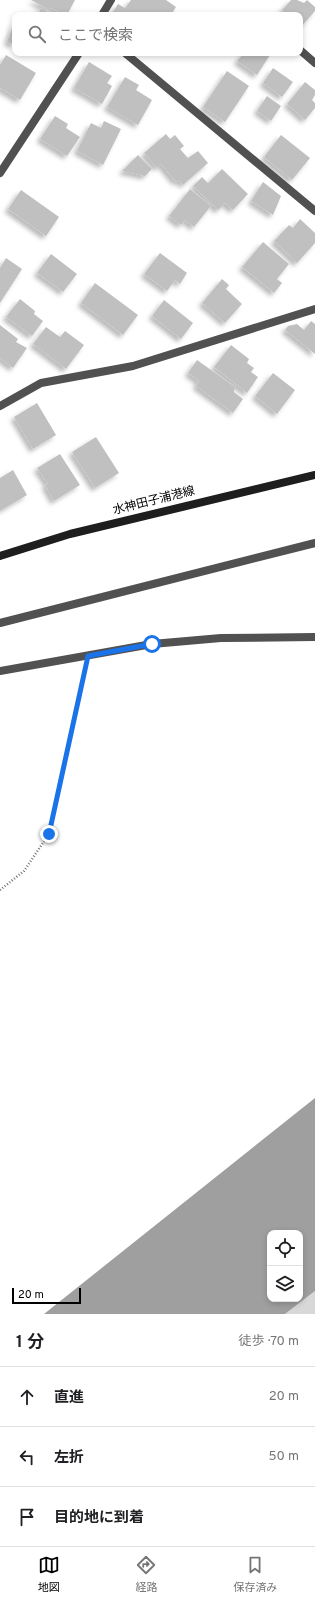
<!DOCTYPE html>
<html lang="ja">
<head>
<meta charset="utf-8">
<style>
  body { margin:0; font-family:Overpass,"Noto Sans JP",sans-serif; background:#f6f6f6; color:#202124 }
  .controls { position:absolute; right:12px; bottom:12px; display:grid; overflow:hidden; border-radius:8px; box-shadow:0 2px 6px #0003 }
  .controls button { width:36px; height:36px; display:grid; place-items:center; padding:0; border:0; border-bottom:1px solid #e0e0e0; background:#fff; color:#202124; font:20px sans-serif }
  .scale { position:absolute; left:12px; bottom:10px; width:69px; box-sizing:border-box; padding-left:4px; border:2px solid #000; border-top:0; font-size:11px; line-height:14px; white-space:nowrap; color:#000; -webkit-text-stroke:3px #fff; paint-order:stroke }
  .stop { position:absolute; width:12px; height:12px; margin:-9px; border:3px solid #1a73e8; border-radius:50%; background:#fff }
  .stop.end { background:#1a73e8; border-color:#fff; box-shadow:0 1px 4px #0008 }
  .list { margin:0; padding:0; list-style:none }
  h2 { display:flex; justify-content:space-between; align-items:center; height:52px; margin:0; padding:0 16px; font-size:17px }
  h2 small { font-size:13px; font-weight:400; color:#757577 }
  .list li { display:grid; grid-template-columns:26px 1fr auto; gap:12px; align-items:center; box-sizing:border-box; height:60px; padding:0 16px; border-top:1px solid #e0e0e0 }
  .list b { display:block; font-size:15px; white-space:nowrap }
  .list em { font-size:13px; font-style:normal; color:#757577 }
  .icon { flex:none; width:22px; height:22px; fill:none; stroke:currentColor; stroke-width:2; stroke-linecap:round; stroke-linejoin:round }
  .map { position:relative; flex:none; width:315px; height:1314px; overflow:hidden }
  .search { position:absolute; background:#fff; box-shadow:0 2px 6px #0003; left:12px; right:12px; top:12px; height:44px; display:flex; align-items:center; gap:10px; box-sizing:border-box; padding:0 14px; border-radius:8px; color:#757577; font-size:15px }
  .sheet { height:232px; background:#fff }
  nav { display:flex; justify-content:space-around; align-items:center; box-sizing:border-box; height:56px; border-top:1px solid #e0e0e0; background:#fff; font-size:11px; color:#757577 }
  nav a { display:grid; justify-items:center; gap:2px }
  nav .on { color:#000 }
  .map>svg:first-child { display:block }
  .green { fill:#d8d8d8 }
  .water { fill:#9f9f9f; fill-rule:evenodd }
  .building { fill:#c0c0c0; filter:url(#shadow) }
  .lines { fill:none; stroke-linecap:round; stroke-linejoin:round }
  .path { stroke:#737373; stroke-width:2.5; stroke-dasharray:1 2; stroke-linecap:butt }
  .service { stroke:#515151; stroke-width:8 }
  .minor { stroke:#515151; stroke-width:8 }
  .secondary { stroke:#1e1e1e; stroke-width:8 }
  .route { stroke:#1a73e8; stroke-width:5 }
  .labels { text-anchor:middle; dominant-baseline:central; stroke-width:4; stroke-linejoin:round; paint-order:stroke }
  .street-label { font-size:12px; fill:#000; stroke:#fff }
</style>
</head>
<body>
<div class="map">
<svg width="315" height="1314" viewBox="0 0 315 1314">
  <defs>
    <filter id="shadow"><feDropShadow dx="-3.5" dy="3.5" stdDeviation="2" flood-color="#0004"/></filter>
  </defs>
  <rect width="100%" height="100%" fill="#fff"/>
  <path class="green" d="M315,1291V1314H285Z"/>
  <path class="water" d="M315,1098V1291L285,1314H44ZM270,1233H300V1299H270Z"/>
  <g class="building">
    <path d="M31,0H75L67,15H64L51,8L49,10Z"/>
    <path d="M131,0H166L176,7L171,15H111L118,4L125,8Z"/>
    <path d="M291,0H297L304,3L307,0L315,7V11L301,27L300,15H287L282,10Z"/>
    <path d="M41,8L53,15H37Z"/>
    <path d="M15,20V45L7,42Z"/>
    <path d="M244,53H268L270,55L257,75L237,61Z"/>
    <path d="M6,55L36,73L20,100L0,88V65Z"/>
    <path d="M89,62L112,76L107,83L112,86L102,104L74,88Z"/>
    <path d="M273,68L293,82L282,97L263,83Z"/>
    <path d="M227,71L249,86L225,122L203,107Z"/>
    <path d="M125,77L139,85L136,90L152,100L138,125L107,107Z"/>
    <path d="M305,82L315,90V95L312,100L315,103V108L305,120L287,104Z"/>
    <path d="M267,96L281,106L271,121L257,111Z"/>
    <path d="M55,116L68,124L66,128L80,137L67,156L40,139Z"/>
    <path d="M104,121L121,129L103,165L77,151L91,123L101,128Z"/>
    <path d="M166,134L170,139L175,135L184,146L180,149L188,158L198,151L208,163L183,185L179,180L176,182L161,164L157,168L144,153Z"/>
    <path d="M281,135L310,158L292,180L264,157Z"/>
    <path d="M138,155L152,169L145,176L122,171Z"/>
    <path d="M222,169L248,194L233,210L225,203L218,210L193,186L202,177L208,183Z"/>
    <path d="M263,182L281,196L273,215L251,201Z"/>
    <path d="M190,189L211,206L194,227L185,220L181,225L169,216Z"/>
    <path d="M21,190L59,217L46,236L8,209Z"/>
    <path d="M300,219L315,233V243L297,263L274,241L289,225L293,228Z"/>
    <path d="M263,242L289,264L277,279L282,283L274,293L242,267Z"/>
    <path d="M160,253L187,273L180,284L175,280L167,291L144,274Z"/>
    <path d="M51,254L77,274L63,292L37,273Z"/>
    <path d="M6,258L22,269L0,303V268Z"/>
    <path d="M222,279L229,285L226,289L242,304L225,323L202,303Z"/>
    <path d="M95,283L138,315L123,335L81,303Z"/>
    <path d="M20,299L35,311L34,314L43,321L32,336L6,317Z"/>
    <path d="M164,300L193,323L181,339L152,316Z"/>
    <path d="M311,321L315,324V354L285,330L288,326L297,324L304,330Z"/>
    <path d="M0,325L18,339L16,342L27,348L13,368L0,358Z"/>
    <path d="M46,327L60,337L65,331L84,345L66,369L33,344Z"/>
    <path d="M231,345L249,359L247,363L254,368L251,372L258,377L247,393L214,367Z"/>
    <path d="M197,360L235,387L234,392L243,399L233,413L196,386L199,381L188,373Z"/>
    <path d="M273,373L295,390L277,414L255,396Z"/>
    <path d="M37,403L56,435L33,449L14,417Z"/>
    <path d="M96,437L119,473L95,488L72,452Z"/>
    <path d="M60,454L80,485L54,501L45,485L48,484L37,468Z"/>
    <path d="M13,470L27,495L0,511V478Z"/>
  </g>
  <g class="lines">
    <path class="path" d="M0,890L24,871L49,834L84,672"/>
    <g class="service">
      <path d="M0,623L315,543"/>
      <path d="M0,671L152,644L221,638L315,637"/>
    </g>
    <g class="minor">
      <path d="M102,15L111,0"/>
      <path d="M300,50L315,63"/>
      <path d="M125,53L315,211"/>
      <path d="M0,173L79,53"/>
      <path d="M0,406L41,383L133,366L315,309"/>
    </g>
    <path class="secondary" d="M0,556L70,534L315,475"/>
  </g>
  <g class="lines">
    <path class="route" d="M49,834L88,656L152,644"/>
  </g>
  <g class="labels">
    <g class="street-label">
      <text transform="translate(154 501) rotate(-14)">水神田子浦港線</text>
    </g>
  </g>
</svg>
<div class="controls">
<button><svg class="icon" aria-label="locate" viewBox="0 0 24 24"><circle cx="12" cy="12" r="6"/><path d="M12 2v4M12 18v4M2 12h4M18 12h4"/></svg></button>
<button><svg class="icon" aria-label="layers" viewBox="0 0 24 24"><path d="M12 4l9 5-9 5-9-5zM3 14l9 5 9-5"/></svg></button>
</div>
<div class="scale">20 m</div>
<div class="stop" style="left:152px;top:644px"></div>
<div class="stop end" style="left:49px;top:834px"></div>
<div class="search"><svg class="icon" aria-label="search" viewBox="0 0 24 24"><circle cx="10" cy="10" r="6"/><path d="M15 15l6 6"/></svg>ここで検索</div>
</div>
<section class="sheet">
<h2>1 分<small>徒歩 · 70 m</small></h2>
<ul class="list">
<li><svg class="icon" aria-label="ahead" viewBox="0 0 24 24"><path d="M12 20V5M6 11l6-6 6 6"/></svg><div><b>直進</b></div><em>20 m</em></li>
<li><svg class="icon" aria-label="left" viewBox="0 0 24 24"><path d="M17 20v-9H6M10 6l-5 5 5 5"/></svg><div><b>左折</b></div><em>50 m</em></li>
<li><svg class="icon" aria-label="arrive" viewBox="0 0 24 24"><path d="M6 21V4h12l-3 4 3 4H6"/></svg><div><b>目的地に到着</b></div></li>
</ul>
</section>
<nav>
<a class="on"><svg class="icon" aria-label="map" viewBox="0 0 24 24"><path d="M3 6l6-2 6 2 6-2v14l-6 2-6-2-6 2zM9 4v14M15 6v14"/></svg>地図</a>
<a><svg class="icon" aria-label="directions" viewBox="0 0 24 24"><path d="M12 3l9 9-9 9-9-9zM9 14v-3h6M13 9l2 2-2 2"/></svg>経路</a>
<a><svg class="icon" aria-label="saved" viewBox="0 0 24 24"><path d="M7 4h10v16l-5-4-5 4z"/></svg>保存済み</a>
</nav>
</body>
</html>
